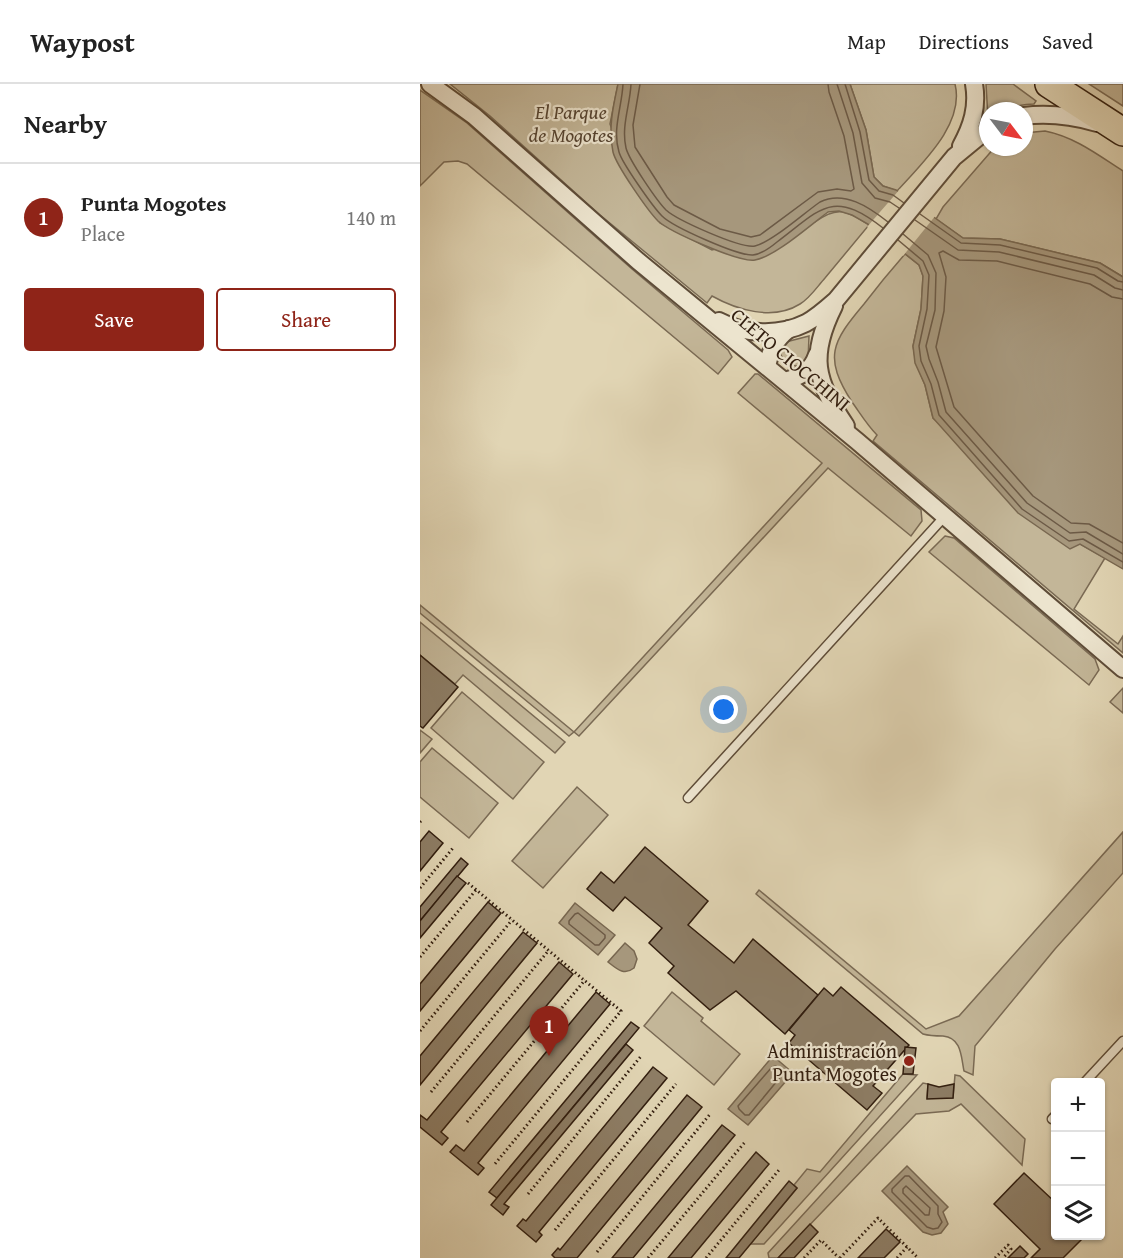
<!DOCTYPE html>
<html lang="en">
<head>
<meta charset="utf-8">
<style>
  body { margin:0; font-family:"Gentium Book Plus",serif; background:#f2f2f2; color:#222 }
  .controls { position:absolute; right:18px; bottom:18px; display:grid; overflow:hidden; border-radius:6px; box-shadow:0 2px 4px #0004 }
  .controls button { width:54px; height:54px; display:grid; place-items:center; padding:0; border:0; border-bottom:2px solid #e0e0e0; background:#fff; color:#222; font:30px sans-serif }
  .compass { position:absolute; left:559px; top:18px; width:54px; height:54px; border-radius:50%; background:#fff; box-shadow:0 2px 4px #0004; rotate:122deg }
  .you { position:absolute; left:304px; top:626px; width:21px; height:21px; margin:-15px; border:4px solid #fff; border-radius:50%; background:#1a73e8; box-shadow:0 0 0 9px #1a73e833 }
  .badge { display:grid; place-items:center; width:39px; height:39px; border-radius:50%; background:#8f2418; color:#fff; font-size:20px; font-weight:700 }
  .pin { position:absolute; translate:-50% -50px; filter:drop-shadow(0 2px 3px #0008) }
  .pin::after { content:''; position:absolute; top:32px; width:21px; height:18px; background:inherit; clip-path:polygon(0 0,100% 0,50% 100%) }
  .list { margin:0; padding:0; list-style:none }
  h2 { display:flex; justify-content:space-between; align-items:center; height:78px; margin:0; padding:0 24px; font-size:26px }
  h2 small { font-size:20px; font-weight:400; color:#767676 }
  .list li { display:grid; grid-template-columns:39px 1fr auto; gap:18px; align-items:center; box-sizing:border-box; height:108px; padding:0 24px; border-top:2px solid #e0e0e0 }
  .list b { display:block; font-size:22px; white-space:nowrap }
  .list p { margin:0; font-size:20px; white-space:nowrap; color:#767676 }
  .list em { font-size:20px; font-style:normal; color:#767676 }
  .actions { display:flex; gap:12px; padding:18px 24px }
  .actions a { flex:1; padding:14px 0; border:2px solid #8f2418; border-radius:6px; text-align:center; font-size:21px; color:#8f2418 }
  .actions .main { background:#8f2418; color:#fff }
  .icon { flex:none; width:33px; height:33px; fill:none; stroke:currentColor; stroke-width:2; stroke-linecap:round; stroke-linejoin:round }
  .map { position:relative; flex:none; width:703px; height:1174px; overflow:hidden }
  header { display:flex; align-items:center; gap:36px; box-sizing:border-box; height:84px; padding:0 30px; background:#fff; border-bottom:2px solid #e0e0e0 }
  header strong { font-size:28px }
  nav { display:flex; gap:33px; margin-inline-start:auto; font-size:21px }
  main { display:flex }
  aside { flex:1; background:#fff }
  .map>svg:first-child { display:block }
  .green { fill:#c3b698; stroke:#7a6a54; stroke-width:1.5 }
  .water { fill:#a6977c; stroke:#786750; stroke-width:1.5 }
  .pier { fill:#e1d5b4 }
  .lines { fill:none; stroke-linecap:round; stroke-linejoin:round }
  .shore { stroke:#6c5a46; stroke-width:1.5 }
  .building { fill:#8d7d65; stroke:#321e0f; stroke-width:1.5 }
  .lane-casing { stroke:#5e4c38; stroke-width:11 }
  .street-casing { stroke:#5e4c38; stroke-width:20 }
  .primary-casing { stroke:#321e0f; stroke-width:30 }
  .path { stroke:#321e0f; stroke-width:3; stroke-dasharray:1.5 3; stroke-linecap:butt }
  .lane { stroke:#ece4ce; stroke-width:8 }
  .street { stroke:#ece4ce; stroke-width:16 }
  .primary { stroke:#e1d5b4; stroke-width:27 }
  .poi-dot { fill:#8f2418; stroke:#ece4ce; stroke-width:2 }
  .labels { text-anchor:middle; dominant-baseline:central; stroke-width:4.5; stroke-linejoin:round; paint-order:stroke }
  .park-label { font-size:20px; font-style:italic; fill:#564431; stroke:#ece4ce }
  .street-label { font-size:20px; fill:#321e0f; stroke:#ece4ce }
  .poi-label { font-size:20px; fill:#321e0f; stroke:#ece4ce; text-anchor:end }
</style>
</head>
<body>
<header>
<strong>Waypost</strong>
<nav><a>Map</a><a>Directions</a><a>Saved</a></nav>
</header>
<main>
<aside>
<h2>Nearby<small></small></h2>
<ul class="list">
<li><span class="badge">1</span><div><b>Punta Mogotes</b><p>Place</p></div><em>140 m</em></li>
</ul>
<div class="actions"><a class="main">Save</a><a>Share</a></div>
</aside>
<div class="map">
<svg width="703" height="1174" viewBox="0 0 703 1174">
  <rect width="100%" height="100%" fill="#e1d5b4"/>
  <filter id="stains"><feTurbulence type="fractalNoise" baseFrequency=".00333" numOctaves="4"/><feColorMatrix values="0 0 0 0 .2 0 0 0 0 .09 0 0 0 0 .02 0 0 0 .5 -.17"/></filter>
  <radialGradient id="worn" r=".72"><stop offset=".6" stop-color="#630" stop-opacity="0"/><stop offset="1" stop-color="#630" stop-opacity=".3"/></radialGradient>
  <g class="green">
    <path d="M30,0H198L190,40L213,103L240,139L292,166L395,138C418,121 427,127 449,141C435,158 420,176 405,194C397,203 390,214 380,220C353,237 317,226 292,212L287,219L180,131L70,32Z"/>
    <path d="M430,0H535C545,40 502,79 477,107L463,102L454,93L446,46Z"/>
    <path d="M566,0H593L616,17L614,20C598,20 584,27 568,27V34Z"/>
    <path d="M669,0H703V22Z"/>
    <path d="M0,6L47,39L212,185L308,266L312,273L298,290L47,80L38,77L24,78L0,102Z"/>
    <path d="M625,47C655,53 678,71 703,87V193L680,179L580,155L543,154L516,135L523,123L575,63H604V49Z"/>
    <path d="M485,170L499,181L503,192L501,225L493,262L496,279L505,301L513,334L660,460L685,474L654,525L698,560L703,552V569L453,357L457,351C447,341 440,329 432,318C403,273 412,258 444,220C457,203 471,186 485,170Z"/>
    <path d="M389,252L388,277L382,282C371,283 363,277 359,267L362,259Z"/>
    <path d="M335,290H338L501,426L502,437L491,452L408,384L159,652L154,648L149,652L0,529V521L154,648L402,379L318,309Z"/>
    <path d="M525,452L534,454L675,575L679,586L669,601L509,468Z"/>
    <path d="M0,538L145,658L135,669L43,591L35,600L0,571Z"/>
    <path d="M703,604V629L690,618Z"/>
    <path d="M42,608L124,678L93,715L11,644Z"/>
    <path d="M0,646L12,655L0,669Z"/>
    <path d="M12,664L78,719L49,754L0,713V678Z"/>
    <path d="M157,703L188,731L123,804L92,777Z"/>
    <path d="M703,748V789L635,865L555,962L553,991L544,987C541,973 542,954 523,952C515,952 510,952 503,950L336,810L339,806L506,945L539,932Z"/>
    <path d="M252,908L283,934L281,937L320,970L294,1001L224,942Z"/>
    <path d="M483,990L497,991L344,1160H330L377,1104L374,1101L387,1085L400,1088Z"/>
    <path d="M535,991L540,992L605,1055L602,1081L541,1020L529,1027L496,1030L358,1174H349L348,1169L503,999L508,1000L507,1014H533Z"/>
  </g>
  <g class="water">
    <path d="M198,0H430L446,46L454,93L463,102L476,106L543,154L580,155L680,179L703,193V485L660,460L650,465L598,429L513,334L505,301L495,279L493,262L501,225L503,192L499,181L448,140L432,131L419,127L408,128C389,142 356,172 335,176C320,179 250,148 238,137C228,127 196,81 193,68C188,45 193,23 198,0Z"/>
    <path d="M155,819L195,851L178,871L139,839Z"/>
    <path d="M205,859L214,867L217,875L214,884C204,892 197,885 188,878Z"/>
    <path d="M353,972L373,989L328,1041L308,1025Z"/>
    <path d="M487,1082L528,1123L523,1128L528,1140L521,1149L512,1151L503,1148L462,1107Z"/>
  </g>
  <path class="pier" d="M480,105L516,131L483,172L447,143Z"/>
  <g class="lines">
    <g class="shore">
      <path d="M203,0C202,23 192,45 199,68C202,79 233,123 242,132C253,143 318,172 333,171C342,170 351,163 357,158C401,125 412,104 463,144"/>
      <path d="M211,0C210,22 201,42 206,64C209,76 237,117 246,126C257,136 321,165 335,162C352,158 384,129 400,118C424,106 449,123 468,138"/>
      <path d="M220,0L213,41L215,63L247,113L254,121L300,145L331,153L340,151L398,108L417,105L431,107L434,105L424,52L409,8L408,0"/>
      <path d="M417,0L433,49L442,99L455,114L470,118L479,124"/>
      <path d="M425,0L440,48L449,96L459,107L473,111L484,119"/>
      <path d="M500,130L541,159L580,161L677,184L698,197L703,198"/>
      <path d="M495,136L538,166L579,168L674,191L695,204L703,206"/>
      <path d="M483,150L508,171L516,189L515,226L506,262L509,275L518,298L526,328L607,419L650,449L666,448L703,470"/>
      <path d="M478,156L503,177L509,191L507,225L499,262L501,277L511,300L519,331L602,425L649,457L663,455L703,478"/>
      <path d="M703,215L692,213L670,200L577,177L539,176L523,167L519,169L526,193L524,227L516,263L534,323L613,412L651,439L669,440L703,459"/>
      <path d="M158,829L185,851V854L179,861H175L149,840V837L155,830Z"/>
      <path d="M356,982L362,988V991L329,1031H325L319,1025L318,1022L352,983Z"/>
      <path d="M485,1092H489L518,1122V1130L522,1138L518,1144L513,1145L507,1143L472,1108V1105Z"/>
      <path d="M486,1102L510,1124L509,1131H505L483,1109V1105Z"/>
    </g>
  </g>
  <g class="building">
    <path d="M0,571L38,603L3,644L0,642Z"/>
    <path d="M9,747L23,759L0,787V758Z"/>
    <path d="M225,763L288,817L268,841L314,879L333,855L398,911L365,950L316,907L290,926L248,889L254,882L229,859L242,844L205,813L193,827L167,805L181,788L194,799Z"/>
    <path d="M41,774L48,780L0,837V823Z"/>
    <path d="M37,792L46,799L0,854V837Z"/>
    <path d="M68,818L81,829L0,927V900Z"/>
    <path d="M103,848L117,859L0,1001V972Z"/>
    <path d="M139,878L153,890L21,1048L28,1054L22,1061L0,1043V1031L7,1036Z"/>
    <path d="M421,903L489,961L453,1002L462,1009L447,1026L369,959L375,951L369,946L404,904L413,912Z"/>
    <path d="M176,908L190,920L58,1079L64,1084L58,1091L30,1068L36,1061L44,1067Z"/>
    <path d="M211,938L219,944L77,1114L69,1108Z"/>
    <path d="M206,960L213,966L84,1120L89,1123L83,1131L71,1121Z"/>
    <path d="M485,963L496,964L493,990H483Z"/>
    <path d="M233,983L247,994L119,1148L122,1151L116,1158L97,1142L103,1135L106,1137Z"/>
    <path d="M508,1000L519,1003L534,1000L533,1014L507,1015Z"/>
    <path d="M267,1011L282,1023L157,1174H135L132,1171L138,1164L140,1166Z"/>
    <path d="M302,1041L315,1051L213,1174H192Z"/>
    <path d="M336,1068L349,1080L271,1174H248Z"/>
    <path d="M604,1089L636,1119V1152H665L643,1174H611L620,1165L574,1120Z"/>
    <path d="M369,1097L377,1104L319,1174H306Z"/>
    <path d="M390,1140L398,1148L374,1174H358Z"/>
    <path d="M466,1145L480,1158L464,1174H438Z"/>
    <path d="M600,1162L608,1170L604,1174H588Z"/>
  </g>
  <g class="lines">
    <g class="lane-casing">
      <g id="lane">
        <path d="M268,714L525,432"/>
        <path d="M665,998L703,957"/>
        <path d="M632,1035L636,1031"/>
      </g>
    </g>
    <g class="street-casing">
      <g id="street">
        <path d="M10,0L54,32L218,177L437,357L703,585"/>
        <path d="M604,32C629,29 653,32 677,39"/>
        <path d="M541,62C552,42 558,23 554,0"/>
        <path d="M414,222C389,272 395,296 426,342"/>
        <path d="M299,237C325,251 360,252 386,239C397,233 407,224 416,216L534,73L568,45"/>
        <path d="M347,282C351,265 355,256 369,245"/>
        <path d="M365,297C381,292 391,288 397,271"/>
      </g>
    </g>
    <g class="primary-casing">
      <path id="primary" d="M629,0L703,48"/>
    </g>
    <g class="path">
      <path d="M0,738L1,737"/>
      <path d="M48,799L201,927L74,1081"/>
      <path d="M0,804L33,764"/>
      <path d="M0,873L56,806"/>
      <path d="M0,947L92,836"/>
      <path d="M11,1008L129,866"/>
      <path d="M47,1038L165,896"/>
      <path d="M108,1110L222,971"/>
      <path d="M135,1146L256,1000"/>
      <path d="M177,1168L291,1029"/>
      <path d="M228,1174L325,1058"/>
      <path d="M286,1174L359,1086"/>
      <path d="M384,1174L401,1156L419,1174"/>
      <path d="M420,1174L458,1134L498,1174"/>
      <path d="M477,1174L487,1163"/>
      <path d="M575,1174L588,1161L591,1165L583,1174"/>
    </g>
    <use href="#lane" class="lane"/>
    <use href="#street" class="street"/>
    <use href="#primary" class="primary"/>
  </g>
  <circle class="poi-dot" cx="489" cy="977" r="6"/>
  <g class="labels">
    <g class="park-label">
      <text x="151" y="27">El Parque<tspan x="151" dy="23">de Mogotes</tspan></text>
    </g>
    <g class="street-label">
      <text transform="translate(371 275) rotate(40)">CLETO CIOCCHINI</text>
    </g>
    <g class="poi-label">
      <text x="477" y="966">Administración<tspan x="477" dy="23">Punta Mogotes</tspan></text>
    </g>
  </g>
  <rect width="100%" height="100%" filter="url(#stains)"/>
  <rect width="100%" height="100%" fill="url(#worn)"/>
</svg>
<div class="controls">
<button>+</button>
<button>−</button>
<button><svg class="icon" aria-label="layers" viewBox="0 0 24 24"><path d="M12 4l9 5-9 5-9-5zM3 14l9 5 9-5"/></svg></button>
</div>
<svg class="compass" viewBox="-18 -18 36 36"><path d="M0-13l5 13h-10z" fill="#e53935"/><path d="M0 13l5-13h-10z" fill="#767676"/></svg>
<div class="you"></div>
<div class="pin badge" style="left:129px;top:972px">1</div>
</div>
</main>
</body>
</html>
